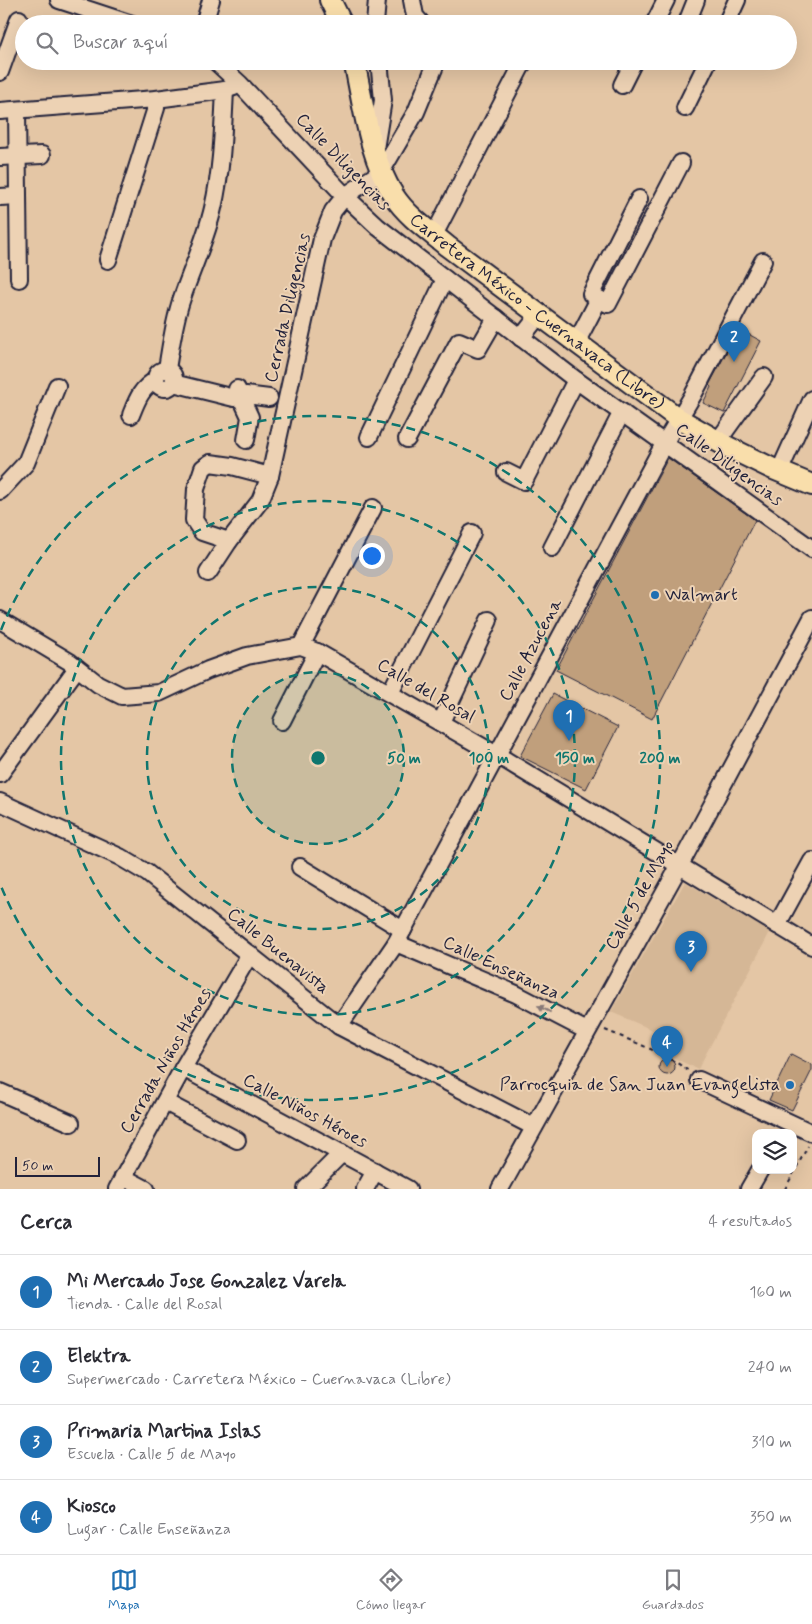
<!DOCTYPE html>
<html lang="es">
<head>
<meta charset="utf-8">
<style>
  body { margin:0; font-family:Mynerve,sans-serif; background:#f2f2f3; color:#2b2b33 }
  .controls { position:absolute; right:15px; bottom:15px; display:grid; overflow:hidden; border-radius:10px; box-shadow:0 5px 20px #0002 }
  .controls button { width:45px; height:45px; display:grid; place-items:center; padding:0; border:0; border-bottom:1px solid #e1e1e2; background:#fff; color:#2b2b33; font:25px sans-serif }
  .scale { position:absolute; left:15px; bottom:12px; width:85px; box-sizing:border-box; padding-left:5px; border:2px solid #22223b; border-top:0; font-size:14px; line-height:18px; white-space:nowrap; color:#22223b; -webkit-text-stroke:4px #edd2b4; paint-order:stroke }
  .you { position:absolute; left:371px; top:555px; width:18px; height:18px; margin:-12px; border:4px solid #fff; border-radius:50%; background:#1a73e8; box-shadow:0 0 0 8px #1a73e833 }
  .badge { display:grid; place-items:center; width:32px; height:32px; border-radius:50%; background:#1f6fb2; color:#fff; font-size:16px; font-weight:700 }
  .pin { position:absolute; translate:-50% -41px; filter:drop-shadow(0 1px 2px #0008) }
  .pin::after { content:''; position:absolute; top:26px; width:18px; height:15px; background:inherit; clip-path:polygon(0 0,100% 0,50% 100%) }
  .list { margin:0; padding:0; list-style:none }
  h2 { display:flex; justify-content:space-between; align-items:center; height:65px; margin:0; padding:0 20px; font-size:21px }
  h2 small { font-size:16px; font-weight:400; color:#7c7c81 }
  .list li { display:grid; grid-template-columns:32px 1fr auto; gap:15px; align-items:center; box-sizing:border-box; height:75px; padding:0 20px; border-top:1px solid #e1e1e2 }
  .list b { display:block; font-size:19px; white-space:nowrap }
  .list p { margin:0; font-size:16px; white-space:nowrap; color:#7c7c81 }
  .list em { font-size:16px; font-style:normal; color:#7c7c81 }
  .icon { flex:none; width:28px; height:28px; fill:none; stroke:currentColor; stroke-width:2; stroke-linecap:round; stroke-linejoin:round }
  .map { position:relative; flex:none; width:812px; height:1189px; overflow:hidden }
  .search { position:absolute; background:#fff; box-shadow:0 5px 20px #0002; left:15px; right:15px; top:15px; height:55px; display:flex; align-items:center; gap:12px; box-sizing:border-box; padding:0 18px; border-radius:28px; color:#7c7c81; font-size:19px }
  .sheet { height:365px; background:#fff }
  nav { display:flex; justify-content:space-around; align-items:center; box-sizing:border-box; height:70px; border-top:1px solid #e1e1e2; background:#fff; font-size:14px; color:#7c7c81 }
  nav a { display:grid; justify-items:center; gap:2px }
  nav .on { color:#1f6fb2 }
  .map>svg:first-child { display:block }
  .built { fill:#d5b796 }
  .building { fill:#c09f7b; stroke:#22223b }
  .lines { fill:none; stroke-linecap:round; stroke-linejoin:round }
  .minor-casing { stroke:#22223b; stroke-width:20 }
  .major-casing { stroke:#22223b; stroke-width:24 }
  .path { stroke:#22223b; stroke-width:2; stroke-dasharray:4 4; stroke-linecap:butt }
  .minor { stroke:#edd2b4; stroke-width:16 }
  .major { stroke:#f9deab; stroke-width:20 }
  .oneway { fill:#887a78 }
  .ring { fill:none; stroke:#0f766e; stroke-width:2.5; stroke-dasharray:9 6 }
  .poi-dot { fill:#1f6fb2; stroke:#edd2b4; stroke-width:2 }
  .labels { text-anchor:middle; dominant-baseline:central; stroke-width:4; stroke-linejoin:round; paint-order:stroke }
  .street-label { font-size:18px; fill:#22223b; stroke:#edd2b4 }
  .poi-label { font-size:18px; fill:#22223b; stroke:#edd2b4; text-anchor:start }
  .centre { fill:#0f766e; stroke:#edd2b4; stroke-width:2.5 }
  .ring-label { font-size:15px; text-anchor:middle; font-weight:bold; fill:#0f766e; stroke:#edd2b4; stroke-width:4; stroke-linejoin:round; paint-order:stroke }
</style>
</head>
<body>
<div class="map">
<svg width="812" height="1189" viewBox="0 0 812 1189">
  <rect width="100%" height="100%" fill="#e4c6a5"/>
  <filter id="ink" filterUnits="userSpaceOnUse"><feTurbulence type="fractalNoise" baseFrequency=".02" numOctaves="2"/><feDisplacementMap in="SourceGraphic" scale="10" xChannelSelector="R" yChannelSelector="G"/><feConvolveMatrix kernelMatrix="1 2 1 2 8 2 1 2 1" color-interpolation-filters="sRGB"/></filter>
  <g filter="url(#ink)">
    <path class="built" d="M685,882L770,932L698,1069L663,1053L669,1037L611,1012Z"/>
    <g class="building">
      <path d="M739,329L761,341L724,413L703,403L711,387L709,385Z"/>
      <path d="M668,458L755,520L652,719L556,670Z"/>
      <path d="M553,694L618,727L586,789L520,756Z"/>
      <path d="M791,1054L812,1065V1070L792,1110L769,1100Z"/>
      <circle cx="667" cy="1067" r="8"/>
    </g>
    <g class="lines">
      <g class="minor-casing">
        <g id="minor">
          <path d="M59,0L132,24"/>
          <path d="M412,0L415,16L422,24"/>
          <path d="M688,20L696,0"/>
          <path d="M204,24L211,0"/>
          <path d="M375,24L377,0"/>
          <path d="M654,24L666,0"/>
          <path d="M726,24L737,0"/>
          <path d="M215,61L240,84L345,196L378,227L576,380L812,549"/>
          <path d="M0,72L19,19"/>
          <path d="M622,85L634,61"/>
          <path d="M685,108L708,61"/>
          <path d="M17,110L19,279"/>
          <path d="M0,111L156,99L225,90L234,87"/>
          <path d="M375,149L383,100L379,61"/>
          <path d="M0,157L42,155"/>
          <path d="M0,197L18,196"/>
          <path d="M434,235L524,61"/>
          <path d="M108,260L156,108V99"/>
          <path d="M599,299L591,294L639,199"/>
          <path d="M521,338L539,315"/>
          <path d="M576,343L599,299L608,304L681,163"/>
          <path d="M167,369C171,345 174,321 182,298C192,268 206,239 213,208C222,169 223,130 225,90"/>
          <circle cx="165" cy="379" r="9"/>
          <path d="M173,383L234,398L246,395L269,398"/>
          <path d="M237,389L250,417L246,440"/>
          <path d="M131,415C137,400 141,388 156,380"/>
          <path d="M369,437L445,279"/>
          <path d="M407,439L459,341L478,349L496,318"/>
          <path d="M718,441L764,377"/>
          <path d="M506,472L524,481L576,380"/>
          <path d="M779,472L812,399"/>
          <path d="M0,491L26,463L57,386"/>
          <path d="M229,541L202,532L194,520L196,489L203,468L210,463L232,466L270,476"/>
          <path d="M552,548L622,412"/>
          <path d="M208,573L229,541L260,501L270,476L322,239L333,211L345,196L381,172L416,112L437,61"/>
          <path d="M0,620L70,662L98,684L122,696L159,693L208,670L247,656L301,646L317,652L507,761L812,946"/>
          <path d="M301,646L373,508"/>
          <path d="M390,693L472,533"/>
          <path d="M282,721L317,652"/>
          <path d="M441,722L489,620"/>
          <path d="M0,774L77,668"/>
          <path d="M0,802L120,857L147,873L339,1026L534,1127"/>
          <path d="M300,867L403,930"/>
          <path d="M777,925L812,861"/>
          <path d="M396,943L516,994L587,1031"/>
          <path d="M339,1026L396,943L665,442L693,395L763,261"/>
          <path d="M183,1068L408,1189"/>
          <path d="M699,1080L812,1133"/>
          <path d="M0,1092L71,1123"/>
          <path d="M165,1102L237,1140"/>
          <path d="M123,1177L146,1189"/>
          <path d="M117,1189L183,1068L250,954"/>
          <path d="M306,1189L342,1153"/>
          <path d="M365,1189L375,1171"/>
          <path d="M500,1189L680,865L812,618"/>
          <path d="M749,1189L760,1170"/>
        </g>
      </g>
      <g class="major-casing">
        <g id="major">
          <path d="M330,0L342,24"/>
          <path id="s1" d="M354,61C364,107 369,156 394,196C407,216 429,231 447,246L679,419L728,447L771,468L812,485"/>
        </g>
      </g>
      <g class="path">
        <path d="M605,1030C634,1042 665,1053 690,1072"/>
        <path d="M785,1189L808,1146"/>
      </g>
      <use href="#minor" class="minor"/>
      <use href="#major" class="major"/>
    </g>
    <defs><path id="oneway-solid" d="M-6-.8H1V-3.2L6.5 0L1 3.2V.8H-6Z" transform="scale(1.25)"/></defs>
    <use class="oneway" href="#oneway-solid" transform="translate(544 1009) rotate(-153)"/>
  </g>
  <circle cx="318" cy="758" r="86" fill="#0f766e" fill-opacity=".12"/>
  <g class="ring">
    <circle cx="318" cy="758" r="86"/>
    <circle cx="318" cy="758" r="171"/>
    <circle cx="318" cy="758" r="257"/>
    <path d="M1 630A342 342 0 1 1 1 886"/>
  </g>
  <g class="poi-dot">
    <circle cx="655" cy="595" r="5"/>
    <circle cx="790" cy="1085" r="5"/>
  </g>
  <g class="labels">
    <g class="street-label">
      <text transform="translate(343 162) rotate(46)">Calle Diligencias</text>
      <text transform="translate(288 308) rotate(-77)">Cerrada Diligencias</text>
      <text stroke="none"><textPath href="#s1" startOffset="326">Carretera México - Cuernavaca (Libre)</textPath></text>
      <text transform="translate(729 465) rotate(36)">Calle Diligencias</text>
      <text transform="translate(531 650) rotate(-62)">Calle Azucena</text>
      <text transform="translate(426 691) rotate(30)">Calle del Rosal</text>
      <text transform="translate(640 895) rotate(-61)">Calle 5 de Mayo</text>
      <text transform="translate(278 951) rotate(39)">Calle Buenavista</text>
      <text transform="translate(501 968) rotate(25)">Calle Enseñanza</text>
      <text transform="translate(166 1061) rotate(-60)">Cerrada Niños Héroes</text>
      <text transform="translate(305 1111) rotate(28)">Calle Niños Héroes</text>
    </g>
    <g class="poi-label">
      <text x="665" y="595">Walmart</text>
      <text x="780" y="1085" text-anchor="end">Parrocquia de San Juan Evangelista</text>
    </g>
  </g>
  <circle cx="318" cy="758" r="8" class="centre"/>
  <g class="ring-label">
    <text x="404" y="763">50 m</text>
    <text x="489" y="763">100 m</text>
    <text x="575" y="763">150 m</text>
    <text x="660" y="763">200 m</text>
  </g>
</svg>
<div class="controls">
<button><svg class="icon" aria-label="layers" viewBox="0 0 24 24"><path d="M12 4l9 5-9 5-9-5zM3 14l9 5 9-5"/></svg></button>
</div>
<div class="scale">50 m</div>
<div class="you"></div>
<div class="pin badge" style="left:569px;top:741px">1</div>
<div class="pin badge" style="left:734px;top:362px">2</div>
<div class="pin badge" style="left:691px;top:972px">3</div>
<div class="pin badge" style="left:667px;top:1067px">4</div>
<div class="search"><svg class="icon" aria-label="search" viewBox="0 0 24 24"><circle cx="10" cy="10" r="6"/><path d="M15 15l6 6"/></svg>Buscar aquí</div>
</div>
<section class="sheet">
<h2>Cerca<small>4 resultados</small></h2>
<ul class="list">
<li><span class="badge">1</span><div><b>Mi Mercado Jose Gonzalez Varela</b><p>Tienda · Calle del Rosal</p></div><em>160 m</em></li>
<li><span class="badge">2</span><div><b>Elektra</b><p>Supermercado · Carretera México - Cuernavaca (Libre)</p></div><em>240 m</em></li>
<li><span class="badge">3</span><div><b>Primaria Martina Islas</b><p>Escuela · Calle 5 de Mayo</p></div><em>310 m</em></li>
<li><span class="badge">4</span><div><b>Kiosco</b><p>Lugar · Calle Enseñanza</p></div><em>350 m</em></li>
</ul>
</section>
<nav>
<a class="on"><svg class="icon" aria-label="map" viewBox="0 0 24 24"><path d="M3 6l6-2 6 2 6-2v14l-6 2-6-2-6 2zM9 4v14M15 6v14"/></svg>Mapa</a>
<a><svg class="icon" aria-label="directions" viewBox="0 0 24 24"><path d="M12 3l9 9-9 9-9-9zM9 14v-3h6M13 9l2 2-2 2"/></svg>Cómo llegar</a>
<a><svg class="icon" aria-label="saved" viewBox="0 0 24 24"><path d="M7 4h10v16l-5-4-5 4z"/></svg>Guardados</a>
</nav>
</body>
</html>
